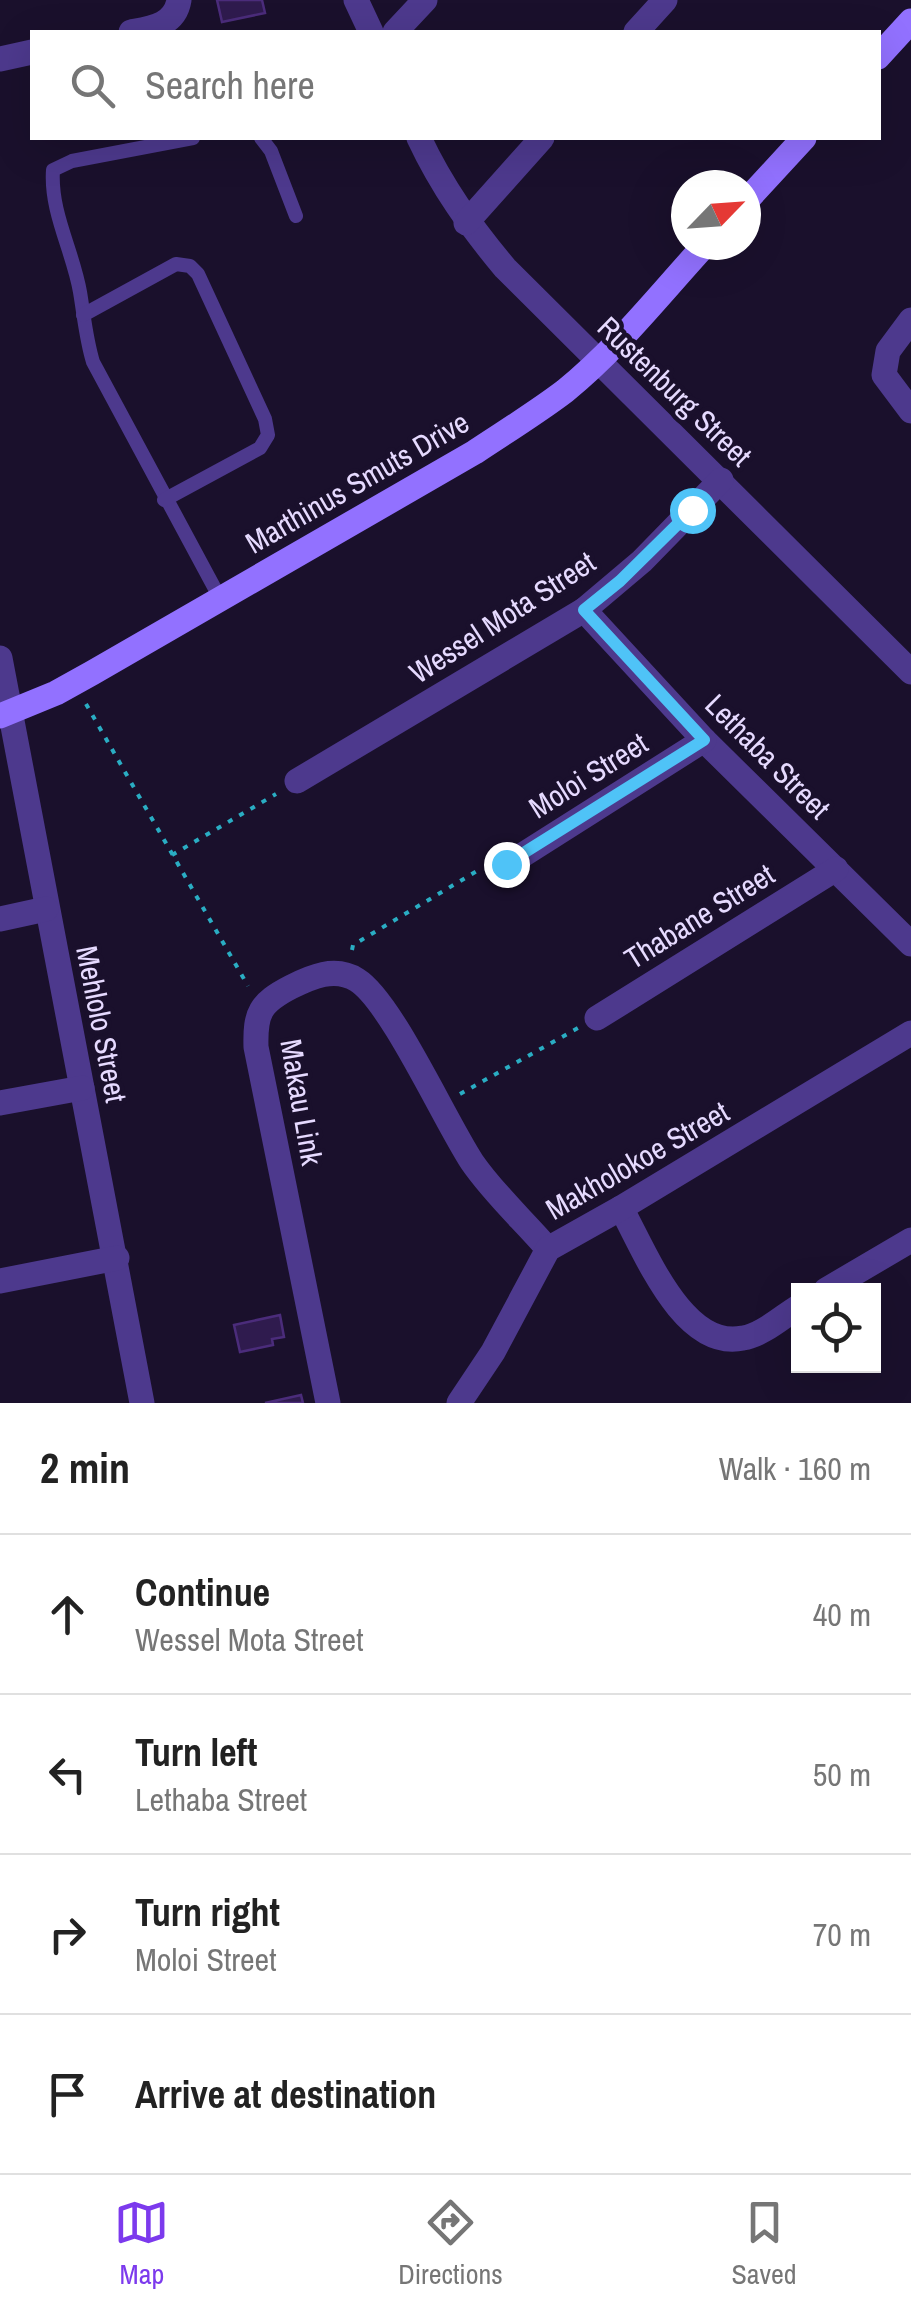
<!DOCTYPE html>
<html lang="en">
<head>
<meta charset="utf-8">
<style>
  body { margin:0; font-family:"Archivo Narrow",sans-serif; background:#f2f2f2; color:#222 }
  .controls { position:absolute; right:30px; bottom:30px; display:grid; overflow:hidden; border-radius:0px; box-shadow:0 10px 40px #0002 }
  .controls button { width:90px; height:90px; display:grid; place-items:center; padding:0; border:0; border-bottom:2px solid #e0e0e0; background:#fff; color:#222; font:50px sans-serif }
  .compass { position:absolute; left:671px; top:170px; width:90px; height:90px; border-radius:50%; background:#fff; box-shadow:0 10px 40px #0002; rotate:65deg }
  .stop { position:absolute; width:30px; height:30px; margin:-22px; border:8px solid #4fc3f7; border-radius:50%; background:#fff }
  .stop.end { background:#4fc3f7; border-color:#fff; box-shadow:0 2px 10px #0008 }
  .list { margin:0; padding:0; list-style:none }
  h2 { display:flex; justify-content:space-between; align-items:center; height:130px; margin:0; padding:0 40px; font-size:42px }
  h2 small { font-size:32px; font-weight:400; color:#767676 }
  .list li { display:grid; grid-template-columns:65px 1fr auto; gap:30px; align-items:center; box-sizing:border-box; height:160px; padding:0 40px; border-top:2px solid #e0e0e0 }
  .list b { display:block; font-size:38px; white-space:nowrap }
  .list p { margin:0; font-size:32px; white-space:nowrap; color:#767676 }
  .list em { font-size:32px; font-style:normal; color:#767676 }
  .icon { flex:none; width:55px; height:55px; fill:none; stroke:currentColor; stroke-width:2; stroke-linecap:round; stroke-linejoin:round }
  .map { position:relative; flex:none; width:911px; height:1403px; overflow:hidden }
  .search { position:absolute; background:#fff; box-shadow:0 10px 40px #0002; left:30px; right:30px; top:30px; height:110px; display:flex; align-items:center; gap:25px; box-sizing:border-box; padding:0 35px; border-radius:0px; color:#767676; font-size:38px }
  .sheet { height:770px; background:#fff }
  nav { display:flex; justify-content:space-around; align-items:center; box-sizing:border-box; height:140px; border-top:2px solid #e0e0e0; background:#fff; font-size:28px; color:#767676 }
  nav a { display:grid; justify-items:center; gap:5px }
  nav .on { color:#7c3aed }
  .map>svg:first-child { display:block }
  .building { fill:#2f1b4e; stroke:#4b2c7b; stroke-width:2.5 }
  .lines { fill:none; stroke-linecap:round; stroke-linejoin:round }
  .path { stroke:#2aadc3; stroke-width:4; stroke-dasharray:5 8; stroke-linecap:butt }
  .lane { stroke:#4d398d; stroke-width:14 }
  .street { stroke:#4d398d; stroke-width:25 }
  .secondary { stroke:#9271ff; stroke-width:25 }
  .route { stroke:#4fc3f7; stroke-width:12 }
  .labels { text-anchor:middle; dominant-baseline:central; stroke-width:9; stroke-linejoin:round; paint-order:stroke }
  .street-label { font-size:30px; fill:#e6daff; stroke:#1a102c }
</style>
</head>
<body>
<div class="map">
<svg width="911" height="1403" viewBox="0 0 911 1403">
  <rect width="100%" height="100%" fill="#1a102c"/>
  <g class="building">
    <path d="M217,0H262L265,13L222,22Z"/>
    <path d="M280,1315L284,1337L272,1339L273,1345L240,1352L234,1325Z"/>
    <path d="M301,1395L303,1403H265Z"/>
  </g>
  <g class="lines">
    <g class="path">
      <path d="M86,704L248,986"/>
      <path d="M172,855L276,794"/>
      <path d="M352,950L353,945L482,868"/>
      <path d="M460,1094L578,1028"/>
    </g>
    <g class="lane">
      <path d="M193,138L72,161L53,170C50,212 73,251 80,292C84,316 86,339 93,362L221,600"/>
      <path d="M261,138L271,151L296,216"/>
      <path d="M83,315L176,264L190,266L198,274L265,419L268,435L260,448L164,500"/>
    </g>
    <g class="street">
      <path d="M356,0L371,32"/>
      <path d="M131,32C152,28 175,25 179,0"/>
      <path d="M395,32L425,0"/>
      <path d="M636,32L665,0"/>
      <path d="M0,59L32,52"/>
      <path d="M419,138C442,187 470,226 505,268L911,672"/>
      <path d="M466,223L542,138"/>
      <path d="M911,320L888,351L884,375L911,411"/>
      <path d="M584,610L704,740L911,944"/>
      <path d="M0,658L142,1403"/>
      <path d="M297,781L584,610L642,561L721,480"/>
      <path d="M507,865L704,740"/>
      <path d="M0,919L46,909"/>
      <path d="M597,1018L836,869"/>
      <path d="M0,1103L82,1088"/>
      <path d="M621,1208C645,1251 683,1351 743,1338C762,1335 782,1317 798,1307"/>
      <path d="M0,1281L117,1258"/>
      <path d="M826,1290L911,1240"/>
      <path d="M328,1403L256,1047C255,1013 260,1003 291,987C311,977 335,966 357,980C391,1001 445,1121 472,1162C494,1194 523,1220 548,1249"/>
      <path d="M459,1403L493,1352L548,1249L621,1208L911,1033"/>
    </g>
    <g class="secondary">
      <path d="M878,57L911,21"/>
      <path d="M746,201L804,138"/>
      <path d="M0,716L56,693L92,673L475,452C505,432 536,413 565,391C617,349 660,294 705,245"/>
    </g>
  </g>
  <g class="lines">
    <path class="route" d="M506,864L704,740L584,610L620,581L692,510"/>
  </g>
  <g class="labels">
    <g class="street-label">
      <text transform="translate(675 391) rotate(44)">Rustenburg Street</text>
      <text transform="translate(357 482) rotate(-30)">Marthinus Smuts Drive</text>
      <text transform="translate(502 617) rotate(-33)">Wessel Mota Street</text>
      <text transform="translate(768 756) rotate(45)">Lethaba Street</text>
      <text transform="translate(588 775) rotate(-32)">Moloi Street</text>
      <text transform="translate(699 916) rotate(-32)">Thabane Street</text>
      <text transform="translate(102 1024) rotate(79)">Mehlolo Street</text>
      <text transform="translate(302 1102) rotate(80)">Makau Link</text>
      <text transform="translate(637 1160) rotate(-30)">Makholokoe Street</text>
    </g>
  </g>
</svg>
<div class="controls">
<button><svg class="icon" aria-label="locate" viewBox="0 0 24 24"><circle cx="12" cy="12" r="6"/><path d="M12 2v4M12 18v4M2 12h4M18 12h4"/></svg></button>
</div>
<svg class="compass" viewBox="-18 -18 36 36"><path d="M0-13l5 13h-10z" fill="#e53935"/><path d="M0 13l5-13h-10z" fill="#767676"/></svg>
<div class="stop" style="left:692px;top:510px"></div>
<div class="stop end" style="left:506px;top:864px"></div>
<div class="search"><svg class="icon" aria-label="search" viewBox="0 0 24 24"><circle cx="10" cy="10" r="6"/><path d="M15 15l6 6"/></svg>Search here</div>
</div>
<section class="sheet">
<h2>2 min<small>Walk · 160 m</small></h2>
<ul class="list">
<li><svg class="icon" aria-label="ahead" viewBox="0 0 24 24"><path d="M12 20V5M6 11l6-6 6 6"/></svg><div><b>Continue</b><p>Wessel Mota Street</p></div><em>40 m</em></li>
<li><svg class="icon" aria-label="left" viewBox="0 0 24 24"><path d="M17 20v-9H6M10 6l-5 5 5 5"/></svg><div><b>Turn left</b><p>Lethaba Street</p></div><em>50 m</em></li>
<li><svg class="icon" aria-label="right" viewBox="0 0 24 24"><path d="M7 20v-9h11M14 6l5 5-5 5"/></svg><div><b>Turn right</b><p>Moloi Street</p></div><em>70 m</em></li>
<li><svg class="icon" aria-label="arrive" viewBox="0 0 24 24"><path d="M6 21V4h12l-3 4 3 4H6"/></svg><div><b>Arrive at destination</b></div></li>
</ul>
</section>
<nav>
<a class="on"><svg class="icon" aria-label="map" viewBox="0 0 24 24"><path d="M3 6l6-2 6 2 6-2v14l-6 2-6-2-6 2zM9 4v14M15 6v14"/></svg>Map</a>
<a><svg class="icon" aria-label="directions" viewBox="0 0 24 24"><path d="M12 3l9 9-9 9-9-9zM9 14v-3h6M13 9l2 2-2 2"/></svg>Directions</a>
<a><svg class="icon" aria-label="saved" viewBox="0 0 24 24"><path d="M7 4h10v16l-5-4-5 4z"/></svg>Saved</a>
</nav>
</body>
</html>
